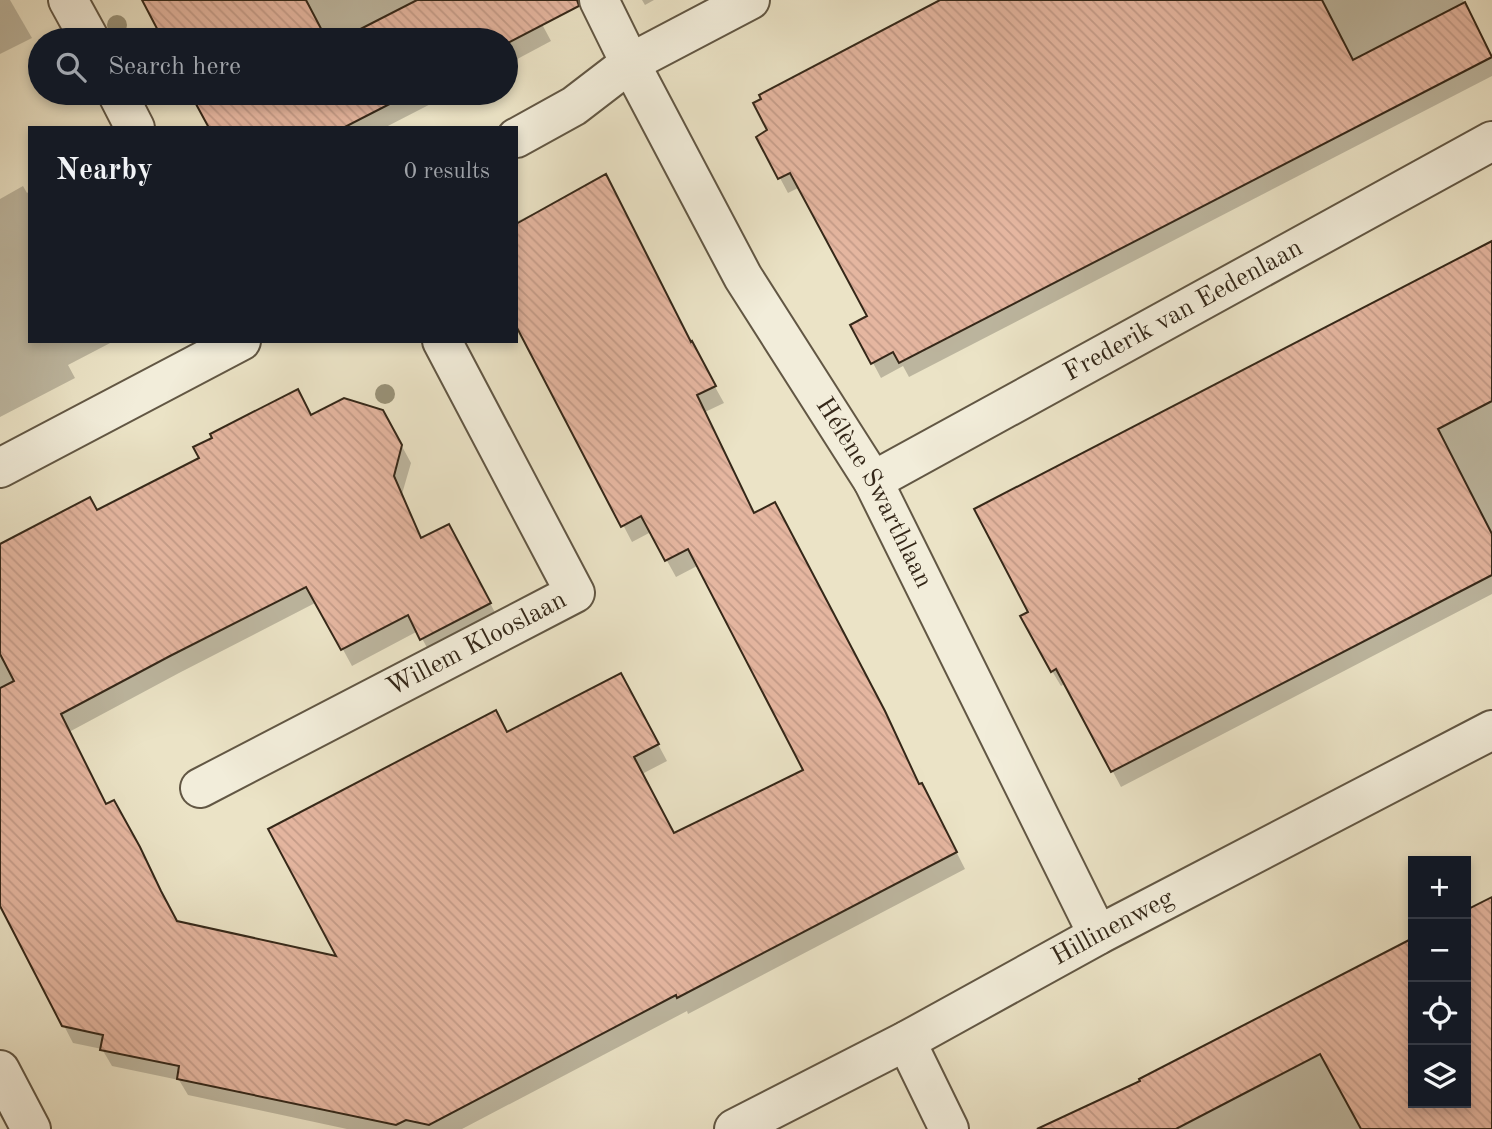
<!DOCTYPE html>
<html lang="en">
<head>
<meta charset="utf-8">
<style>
  body { margin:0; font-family:"Old Standard TT",serif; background:#242831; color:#f1f3f6 }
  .controls { position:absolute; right:21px; bottom:21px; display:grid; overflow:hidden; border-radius:0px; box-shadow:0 4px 10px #0003 }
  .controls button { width:63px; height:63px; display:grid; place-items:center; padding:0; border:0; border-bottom:2px solid #363941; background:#171b24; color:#f1f3f6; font:35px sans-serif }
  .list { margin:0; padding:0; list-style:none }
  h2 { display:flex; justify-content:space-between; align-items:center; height:91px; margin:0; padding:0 28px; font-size:30px }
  h2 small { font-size:23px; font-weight:400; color:#9ea1a6 }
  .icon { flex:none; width:38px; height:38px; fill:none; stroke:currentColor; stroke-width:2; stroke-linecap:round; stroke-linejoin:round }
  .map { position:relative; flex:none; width:1492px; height:1129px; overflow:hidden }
  .search { position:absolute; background:#171b24; box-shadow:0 4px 10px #0003; left:28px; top:28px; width:490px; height:77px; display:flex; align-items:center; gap:18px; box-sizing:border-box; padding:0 24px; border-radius:38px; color:#9ea1a6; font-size:26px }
  .panel { position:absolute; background:#171b24; box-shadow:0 4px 10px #0003; left:28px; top:126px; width:490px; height:217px; border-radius:0px }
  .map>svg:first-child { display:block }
  .shadow { fill:#0003 }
  .building { fill:url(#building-back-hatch); stroke:#352819; stroke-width:2 }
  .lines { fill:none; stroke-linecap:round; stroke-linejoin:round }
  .street-casing { stroke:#625744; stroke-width:42 }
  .street { stroke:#f2edda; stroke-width:38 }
  .tree { fill:#999278 }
  .labels { text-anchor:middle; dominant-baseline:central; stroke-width:6; stroke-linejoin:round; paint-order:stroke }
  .street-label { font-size:26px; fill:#352819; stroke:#f2edda }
</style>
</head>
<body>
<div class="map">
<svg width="1492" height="1129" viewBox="0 0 1492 1129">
  <defs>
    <pattern id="building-back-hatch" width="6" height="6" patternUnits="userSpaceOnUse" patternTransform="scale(1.75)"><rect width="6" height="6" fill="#e5b6a0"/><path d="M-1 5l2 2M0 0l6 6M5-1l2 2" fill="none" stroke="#c59c89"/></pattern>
  </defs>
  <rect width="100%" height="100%" fill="#ebe3c6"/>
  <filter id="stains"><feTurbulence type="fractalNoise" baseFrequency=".00286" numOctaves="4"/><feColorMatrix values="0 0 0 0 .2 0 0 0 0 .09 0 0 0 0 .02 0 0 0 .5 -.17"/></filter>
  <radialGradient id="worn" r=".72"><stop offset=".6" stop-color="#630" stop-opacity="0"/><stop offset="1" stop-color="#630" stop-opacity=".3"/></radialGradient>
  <g class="shadow">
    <path d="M0,0H10L32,38L0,54Z"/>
    <path d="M143,0H529L551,41L506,65V40H164Z"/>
    <path d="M642,0H654L645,5Z"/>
    <path d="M945,0H1463L1492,57V76L909,377L903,366L881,378L873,363L869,316L800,187L788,193L758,137Z"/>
    <path d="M192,93H452L384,128H208L209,127Z"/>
    <path d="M23,186L27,193L30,191V341H114L68,365L75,378L0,417V199Z"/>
    <path d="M532,214L691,344L724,403L705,412L755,515L894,730L920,786L931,802L965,869L688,1014L687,1011L462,1129H347L188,1095L179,1080L112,1066L102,1049L73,1043L0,902V576L97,512L312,417L392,428L411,463L402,494L422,540L458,543L499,620L431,655L418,631L352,666L317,602L179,673L69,732L106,806L123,819L149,865L176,922L339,959L507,734L630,692L667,761L642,774L674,835L805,771L699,565L676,577L651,532L632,542L516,320V222Z"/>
    <path d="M1492,243V594L1121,787L1066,683L1061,686L1052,671Z"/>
    <path d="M1492,898V1129H1048L1142,1082L1141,1080L1413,939V1103H1466V912Z"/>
  </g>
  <g class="building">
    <path d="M142,0H306L327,40H163Z"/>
    <path d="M417,0H577L579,6L506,44V40H339Z"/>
    <path d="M940,0H1322L1353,60L1465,2L1492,57L899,363L893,352L871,364L850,325L867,316L790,173L778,179L756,137L767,130L753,103L761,99L759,95Z"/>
    <path d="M190,93H411L343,128H209Z"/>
    <path d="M606,174L691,342L692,341L716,386L697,395L754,513L775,502L885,711L919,784L922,783L957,852L677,998L676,995L429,1125L406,1120L396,1125L177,1079L179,1066L100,1050L103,1035L62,1026L0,906V688L14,681L0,654V544L90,497L97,510L199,458L193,447L212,438L210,434L298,389L311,415L344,398L383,410L402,445L394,476L421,538L449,524L491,603L420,640L408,615L341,650L306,587L170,656L61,714L106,804L114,800L140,847L161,891L177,921L336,956L268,829L496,710L507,732L621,673L659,744L634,757L674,833L803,770L688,549L665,561L641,516L621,527L516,326V224Z"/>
    <path d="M1492,241V401L1438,429L1492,534V575L1111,772L1056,669L1051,672L1020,616L1028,612L974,509Z"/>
    <path d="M1492,897V1129H1361L1320,1054L1176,1129H1037L1140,1081L1139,1079L1413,938V1103H1466V910Z"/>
  </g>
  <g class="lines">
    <g class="street-casing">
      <g id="street">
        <path d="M68,0L90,40"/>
        <path id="s1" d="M599,0L630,63L743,277L873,481L1098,935"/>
        <path d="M117,93L135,128"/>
        <path d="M516,138L574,106L630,63L750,0"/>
        <path d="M0,468L241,341"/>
        <path id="s2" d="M873,481L1492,141"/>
        <path id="s3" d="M200,788L575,593L442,341"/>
        <path d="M906,1041L949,1129"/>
        <path d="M0,1070L31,1129"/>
        <path id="s4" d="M734,1129L906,1041L1098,935L1492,730"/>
      </g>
    </g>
    <use href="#street" class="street"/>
  </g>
  <g class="tree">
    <circle cx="117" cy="25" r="10"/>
    <circle cx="385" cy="394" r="10"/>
  </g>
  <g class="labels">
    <g class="street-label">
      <text stroke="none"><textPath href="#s2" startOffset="354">Frederik van Eedenlaan</textPath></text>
      <text stroke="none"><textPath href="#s1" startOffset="565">Hélène Swarthlaan</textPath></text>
      <text stroke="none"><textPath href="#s3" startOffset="312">Willem Klooslaan</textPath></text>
      <text stroke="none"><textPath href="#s4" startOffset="429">Hillinenweg</textPath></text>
    </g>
  </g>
  <rect width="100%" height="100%" filter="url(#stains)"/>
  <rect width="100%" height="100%" fill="url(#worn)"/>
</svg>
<div class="controls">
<button>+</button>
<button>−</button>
<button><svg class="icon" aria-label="locate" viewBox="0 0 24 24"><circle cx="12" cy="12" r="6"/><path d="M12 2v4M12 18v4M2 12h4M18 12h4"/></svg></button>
<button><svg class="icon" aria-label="layers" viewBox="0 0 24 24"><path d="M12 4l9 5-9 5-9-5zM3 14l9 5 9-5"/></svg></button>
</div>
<div class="search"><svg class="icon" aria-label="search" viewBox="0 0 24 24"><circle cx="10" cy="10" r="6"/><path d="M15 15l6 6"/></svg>Search here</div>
<section class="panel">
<h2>Nearby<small>0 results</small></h2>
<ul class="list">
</ul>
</section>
</div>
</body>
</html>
